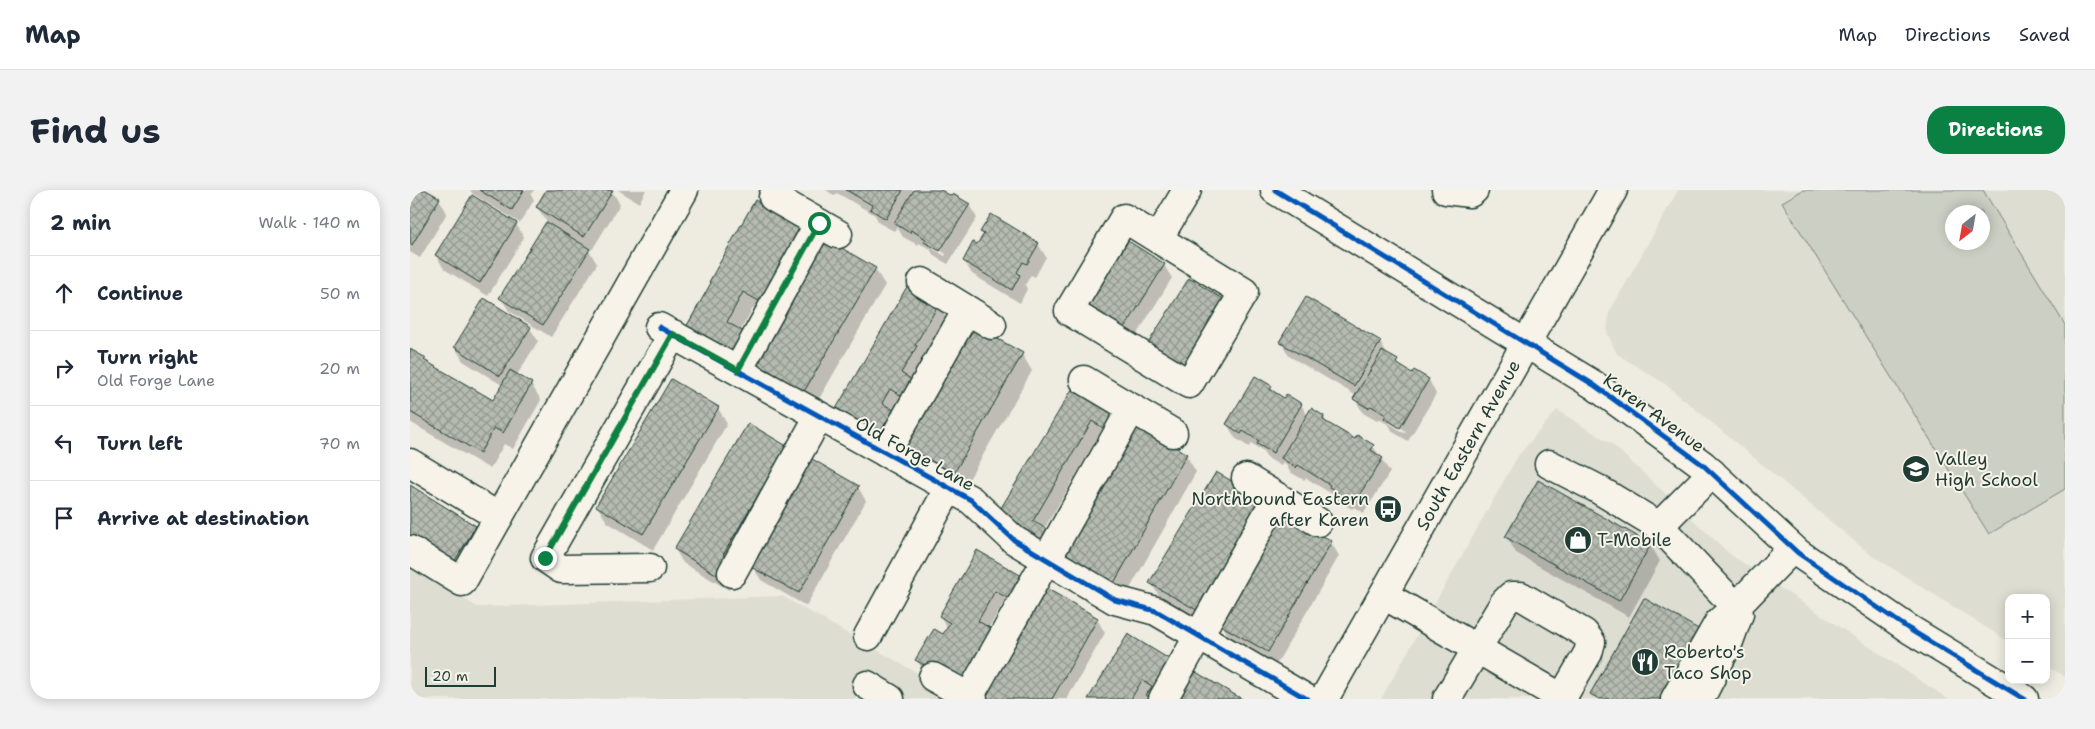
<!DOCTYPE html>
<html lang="en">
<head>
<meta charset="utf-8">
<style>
  body { margin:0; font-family:"Shantell Sans",sans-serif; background:#f2f2f3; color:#1f2937 }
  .controls { position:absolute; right:15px; bottom:15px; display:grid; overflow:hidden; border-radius:10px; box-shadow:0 2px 12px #0003 }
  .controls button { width:45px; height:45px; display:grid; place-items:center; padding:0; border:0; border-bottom:1px solid #e0e1e3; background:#fff; color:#1f2937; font:25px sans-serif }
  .compass { position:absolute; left:1535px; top:15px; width:45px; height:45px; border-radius:50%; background:#fff; box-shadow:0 2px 12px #0003; rotate:211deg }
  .scale { position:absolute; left:15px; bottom:12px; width:71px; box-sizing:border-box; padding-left:5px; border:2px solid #1f3d34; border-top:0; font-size:14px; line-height:18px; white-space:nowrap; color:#1f3d34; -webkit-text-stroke:4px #f7f3e8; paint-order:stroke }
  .stop { position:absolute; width:15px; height:15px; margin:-11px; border:4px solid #0b8043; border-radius:50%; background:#fff }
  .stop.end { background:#0b8043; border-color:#fff; box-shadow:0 1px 5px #0008 }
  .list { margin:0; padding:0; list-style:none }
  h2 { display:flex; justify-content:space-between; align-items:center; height:65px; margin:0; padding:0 20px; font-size:21px }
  h2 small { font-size:16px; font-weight:400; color:#747a83 }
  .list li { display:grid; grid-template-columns:32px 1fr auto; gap:15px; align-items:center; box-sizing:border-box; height:75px; padding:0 20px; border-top:1px solid #e0e1e3 }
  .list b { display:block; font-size:19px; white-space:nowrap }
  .list p { margin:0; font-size:16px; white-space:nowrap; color:#747a83 }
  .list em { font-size:16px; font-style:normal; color:#747a83 }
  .icon { flex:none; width:28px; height:28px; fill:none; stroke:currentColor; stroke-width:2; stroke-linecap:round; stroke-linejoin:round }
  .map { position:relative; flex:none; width:1655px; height:509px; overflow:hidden; border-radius:20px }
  header { display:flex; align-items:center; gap:30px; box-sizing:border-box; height:70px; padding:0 25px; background:#fff; border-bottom:1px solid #e0e1e3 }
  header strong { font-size:24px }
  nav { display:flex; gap:28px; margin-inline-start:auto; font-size:18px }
  .intro { display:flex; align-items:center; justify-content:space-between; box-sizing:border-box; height:120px; padding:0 30px }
  h1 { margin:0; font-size:35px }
  .button { padding:12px 22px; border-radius:20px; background:#0b8043; color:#fff; font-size:18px; font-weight:700 }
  main { display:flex; gap:30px; padding:0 30px }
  aside { flex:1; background:#fff; border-radius:20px; box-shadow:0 2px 12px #0003 }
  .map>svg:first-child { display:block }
  .built { fill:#ddddd2; fill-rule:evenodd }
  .park { fill:#cccfc4; stroke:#76867c; fill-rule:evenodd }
  .shadow { fill:#0003; fill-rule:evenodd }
  .building { fill:url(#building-cross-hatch); stroke:#1f3d34 }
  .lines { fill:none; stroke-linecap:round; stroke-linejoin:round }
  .minor-casing { stroke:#1f3d34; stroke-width:31 }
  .major-casing { stroke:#1f3d34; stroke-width:31 }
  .minor { stroke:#f7f3e8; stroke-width:28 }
  .major { stroke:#f7f3e8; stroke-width:28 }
  .cycleway-casing { stroke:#f7f3e8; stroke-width:8 }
  .cycleway { stroke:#0057b8; stroke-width:5 }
  .route { stroke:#0b8043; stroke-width:6 }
  .labels { text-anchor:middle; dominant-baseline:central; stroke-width:4; stroke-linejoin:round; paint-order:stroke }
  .street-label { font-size:18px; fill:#1f3d34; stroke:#f7f3e8 }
  .poi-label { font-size:18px; fill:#1f3d34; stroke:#f7f3e8; text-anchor:start }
</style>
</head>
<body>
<header>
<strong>Map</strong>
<nav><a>Map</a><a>Directions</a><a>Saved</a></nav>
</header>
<div class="intro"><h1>Find us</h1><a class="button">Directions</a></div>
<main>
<aside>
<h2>2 min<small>Walk · 140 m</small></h2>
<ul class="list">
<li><svg class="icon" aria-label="ahead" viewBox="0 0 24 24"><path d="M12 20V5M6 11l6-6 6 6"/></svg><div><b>Continue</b></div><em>50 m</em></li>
<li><svg class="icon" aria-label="right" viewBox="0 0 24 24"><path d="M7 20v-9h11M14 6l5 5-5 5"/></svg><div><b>Turn right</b><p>Old Forge Lane</p></div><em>20 m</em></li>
<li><svg class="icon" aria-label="left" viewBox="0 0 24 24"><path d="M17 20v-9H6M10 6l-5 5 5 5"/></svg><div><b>Turn left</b></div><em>70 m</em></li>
<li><svg class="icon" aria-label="arrive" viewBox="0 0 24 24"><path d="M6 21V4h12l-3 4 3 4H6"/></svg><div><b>Arrive at destination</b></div></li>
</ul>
</aside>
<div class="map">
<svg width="1655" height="509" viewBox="0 0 1655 509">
  <defs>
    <pattern id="building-cross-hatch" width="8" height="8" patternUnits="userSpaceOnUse" patternTransform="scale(1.25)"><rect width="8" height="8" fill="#b5bbb0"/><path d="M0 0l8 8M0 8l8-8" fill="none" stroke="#939990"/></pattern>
  </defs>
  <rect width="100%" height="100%" fill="#eeece1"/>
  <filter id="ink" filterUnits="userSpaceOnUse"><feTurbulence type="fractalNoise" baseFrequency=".02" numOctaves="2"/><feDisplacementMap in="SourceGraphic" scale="10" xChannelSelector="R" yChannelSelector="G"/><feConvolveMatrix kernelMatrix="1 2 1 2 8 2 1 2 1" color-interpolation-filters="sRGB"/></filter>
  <g filter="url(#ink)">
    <g class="built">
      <path d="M1268,0H1655V487L1636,475V408H1599V452L1460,364L1255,194L1207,164L1197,143L1199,123ZM1542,22H1572V52H1542Z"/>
      <path d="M1147,220L1203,255L1321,365L1538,509H971L1108,266Z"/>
      <path d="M0,376L67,417L372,406L553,509H0Z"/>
    </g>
    <path class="park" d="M1393,0H1573L1655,135V299L1579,344L1372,12ZM1542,22H1572V52H1542Z"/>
    <g class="shadow">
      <path d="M0,0H14L29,9L37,23L10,68L0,62Z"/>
      <path d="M60,0H124L121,4L124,10L110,33L63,4Z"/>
      <path d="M138,0H201L210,14L182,60L177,57L187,74L141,147L99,121L91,108L137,32L127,17Z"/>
      <path d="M208,0H236L229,13Z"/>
      <path d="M416,0H531L559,15L567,28L538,74L524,66L520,59L509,53L508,55L493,47L487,37L484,41L469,33L465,25L427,3L425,6ZM519,53L536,64L535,66L519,56Z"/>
      <path d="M345,11L363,130L343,118L330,141L333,182L300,92Z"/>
      <path d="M106,34L114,47L78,106L34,79L26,65Z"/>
      <path d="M572,42L628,54L636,67L625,87L621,85L615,95L617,99L610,113L562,84L554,71L574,46Z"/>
      <path d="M754,75L762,88L721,154L686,132Z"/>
      <path d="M465,79L475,95L402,221L353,193Z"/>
      <path d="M528,114L536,128L513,168L514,171L504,221L488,212L483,221L432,237Z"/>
      <path d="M120,138L128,151L107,185L121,194L131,210L103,259L94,254L80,279L0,232V160L15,169L18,174L83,211L92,195L53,171L45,157Z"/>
      <path d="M871,152H970L978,166L987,171L991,177L1003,185L1005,182L1019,190L1026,204L998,251L983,242L979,235L969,229L967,231L953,223L945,209L947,206L879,166ZM979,230L996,241L994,243L979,233Z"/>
      <path d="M612,164L622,181L548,308L500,281Z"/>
      <path d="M665,197L706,254L690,244L634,339L642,364L597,337Z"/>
      <path d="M861,197L864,203L875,209L891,215L898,226L914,227L917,234L945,251L963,256L980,282L954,323L944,317L942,319L928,311L925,306L896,288L894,290L880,282L874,271L871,276L856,267L853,261L841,254L839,257L825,248L817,234Z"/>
      <path d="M308,218L317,234L243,360L197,332L187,316Z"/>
      <path d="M338,235L384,262L328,385L319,400L273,373L265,359Z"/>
      <path d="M776,265L786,282L714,409L665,382Z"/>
      <path d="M806,283L801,439L751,409L741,393Z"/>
      <path d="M0,296L66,336L75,353L54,388L0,355Z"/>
      <path d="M448,297L456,311L396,416L351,390L343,377Z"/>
      <path d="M1097,347L1240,354L1250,371L1219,427L1106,363Z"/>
      <path d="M921,352L929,366L866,475L819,448L812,434Z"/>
      <path d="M568,362L612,425L593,414L578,439L515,483L507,470L534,446L538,439L530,426Z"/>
      <path d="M687,429L695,443L657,509H575Z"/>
      <path d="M718,446L763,473L740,509L738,506L737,509H679Z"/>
    </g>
    <g class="building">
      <path d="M0,0H16L30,8L2,55L0,53Z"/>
      <path d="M69,0H114L102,20Z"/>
      <path d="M136,0H203L174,47L126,17Z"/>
      <path d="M436,0H493L476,29L460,19L462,15Z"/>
      <path d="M504,0H531L541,6L543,4L560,14L530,61L514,52L516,49L501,40L500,43L484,33Z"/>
      <path d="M62,5L107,33L70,93L25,65Z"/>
      <path d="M345,10L396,38L354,114L333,102L317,132L336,143L323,166L275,139L301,93L299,92Z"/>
      <path d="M581,24L629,53L617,74L613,72L607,82L610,85L602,100L553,71L563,52L567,54L574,44L570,42Z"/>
      <path d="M136,32L180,59L133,135L89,108Z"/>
      <path d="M416,49L466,78L392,205L342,176Z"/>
      <path d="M718,51L755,74L713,141L677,118Z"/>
      <path d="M779,88L815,110L773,178L737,155Z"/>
      <path d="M498,95L529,114L505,155L507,156L491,183L506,192L496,209L480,199L472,213L490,224L472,253L423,224Z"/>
      <path d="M896,107L971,151L944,196L869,152Z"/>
      <path d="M74,108L121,137L90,186L44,157Z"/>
      <path d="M563,135L613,163L539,292L489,264Z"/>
      <path d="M0,159L16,168L14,170L83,210L100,180L122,193L93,243L84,238L70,263L0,222Z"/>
      <path d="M972,161L988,170L986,173L1002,183L1004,180L1019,189L990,238L974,228L976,225L961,216L958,218L943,209Z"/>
      <path d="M845,186L862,196L860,199L874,208L876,204L892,214L863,263L847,254L849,251L833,241L831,244L816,234Z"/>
      <path d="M261,189L309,217L233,344L186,316Z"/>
      <path d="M664,196L709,223L698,241L682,231L623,331L640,341L634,351L588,323Z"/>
      <path d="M901,218L914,226L913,230L945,249L947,245L964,255L961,260L973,268L946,310L936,304L934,307L919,297L920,295L888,275L886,278L871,268Z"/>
      <path d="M338,233L385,261L375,279L366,274L313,365L321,370L311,387L264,359Z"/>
      <path d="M727,235L777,264L704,393L654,365Z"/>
      <path d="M402,269L449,296L389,403L341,377Z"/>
      <path d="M806,282L857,311L792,423L739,393Z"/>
      <path d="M1128,290L1241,354L1209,411L1095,347Z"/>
      <path d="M0,295L66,336L44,372L0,345Z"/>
      <path d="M874,324L922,351L858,462L810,435Z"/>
      <path d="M567,360L617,389L604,412L585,401L568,431L587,442L554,498L505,470L524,439L533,444L540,433L529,426Z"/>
      <path d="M636,398L688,428L642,509H573Z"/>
      <path d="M1234,408L1290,440L1251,509H1189L1180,504Z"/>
      <path d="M718,444L764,472L741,509L736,505L742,496L732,490L721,509H678Z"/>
      <path d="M784,481L832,509H768Z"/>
    </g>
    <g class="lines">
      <g class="minor-casing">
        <g id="minor">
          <path d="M865,0L1184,195L1293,275L1388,363L1499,439L1614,509"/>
          <path d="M1036,0L1060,3L1064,0"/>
          <path d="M363,7L428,44"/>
          <path d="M714,28L834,102L779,194L659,121Z"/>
          <path d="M748,49L777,0"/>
          <path d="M512,92L582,135"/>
          <path d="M249,137L561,310L604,350L705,410L746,421L897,509"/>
          <path d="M328,180L409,33"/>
          <path d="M674,190L763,243"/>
          <path d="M476,263L557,120"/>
          <path d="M0,273L89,327"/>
          <path d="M1139,274L1186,298L1249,336L1326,417L1309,432L1265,509"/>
          <path d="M836,288L908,332"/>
          <path d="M1249,336L1302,283"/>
          <path d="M0,360L52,392L274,0"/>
          <path d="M240,378L151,379L135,368L263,144"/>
          <path d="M322,383L409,226"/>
          <path d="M974,405L1154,509"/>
          <path d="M458,446L539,298"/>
          <path d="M523,487L563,509"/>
          <path d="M457,495L480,509"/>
          <path d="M559,507L722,218"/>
          <path d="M753,509L867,307"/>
          <path d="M1037,509L1094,413L1101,406H1111L1174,443L1181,452L1178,463L1152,508"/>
          <path d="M1290,509L1318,454L1329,424L1326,417L1382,359"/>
        </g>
      </g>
      <g class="major-casing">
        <g id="major">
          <path id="s1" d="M914,509L1203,0"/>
        </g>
      </g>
      <use href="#minor" class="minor"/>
      <use href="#major" class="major"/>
      <g class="cycleway-casing">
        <g id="cycleway">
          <path d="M865,0L1184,195L1293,275L1388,363L1499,439L1614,509"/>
          <path d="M249,137L561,310L604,350L705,410L746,421L897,509"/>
        </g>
      </g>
      <use href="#cycleway" class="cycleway"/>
    </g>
  </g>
  <g class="lines" filter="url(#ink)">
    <path class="route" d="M135,368L263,144L328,180L409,33"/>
  </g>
  <defs>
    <g id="school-disc" transform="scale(1.4375)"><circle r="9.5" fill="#1f3d34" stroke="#f7f3e8"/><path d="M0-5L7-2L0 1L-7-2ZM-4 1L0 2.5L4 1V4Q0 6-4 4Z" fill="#fff"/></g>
    <g id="bus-disc" transform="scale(1.4375)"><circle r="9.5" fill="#1f3d34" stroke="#f7f3e8"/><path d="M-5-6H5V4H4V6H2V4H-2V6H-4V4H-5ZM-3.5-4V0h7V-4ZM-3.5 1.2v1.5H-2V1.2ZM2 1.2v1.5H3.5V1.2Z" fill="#fff"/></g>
    <g id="shop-disc" transform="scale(1.4375)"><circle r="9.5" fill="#1f3d34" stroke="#f7f3e8"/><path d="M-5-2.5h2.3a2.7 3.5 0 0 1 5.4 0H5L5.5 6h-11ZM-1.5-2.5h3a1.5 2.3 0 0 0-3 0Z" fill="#fff"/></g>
    <g id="restaurant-disc" transform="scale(1.4375)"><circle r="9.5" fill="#1f3d34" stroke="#f7f3e8"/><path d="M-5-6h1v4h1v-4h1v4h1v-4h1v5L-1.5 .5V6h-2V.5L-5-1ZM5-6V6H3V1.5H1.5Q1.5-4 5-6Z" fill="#fff"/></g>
  </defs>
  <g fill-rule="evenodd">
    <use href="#school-disc" x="1506" y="279"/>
    <use href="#bus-disc" x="978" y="319"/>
    <use href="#shop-disc" x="1168" y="350"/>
    <use href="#restaurant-disc" x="1235" y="472"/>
  </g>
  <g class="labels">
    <g class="street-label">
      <text transform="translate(1244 223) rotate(36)">Karen Avenue</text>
      <text stroke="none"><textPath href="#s1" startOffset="292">South Eastern Avenue</textPath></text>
      <text transform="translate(505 264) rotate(29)">Old Forge Lane</text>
    </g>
    <g class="poi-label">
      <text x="1525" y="269">Valley<tspan x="1525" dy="21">High School</tspan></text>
      <text x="959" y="309" text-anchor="end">Northbound Eastern<tspan x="959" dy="21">after Karen</tspan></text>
      <text x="1187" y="350">T-Mobile</text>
      <text x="1254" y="462">Roberto's<tspan x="1254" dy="21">Taco Shop</tspan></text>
    </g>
  </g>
</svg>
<div class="controls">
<button>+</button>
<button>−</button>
</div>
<svg class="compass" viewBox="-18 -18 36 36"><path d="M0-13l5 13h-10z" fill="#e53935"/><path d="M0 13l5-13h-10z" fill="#747a83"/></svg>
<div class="scale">20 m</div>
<div class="stop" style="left:409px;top:33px"></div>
<div class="stop end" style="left:135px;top:368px"></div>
</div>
</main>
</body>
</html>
